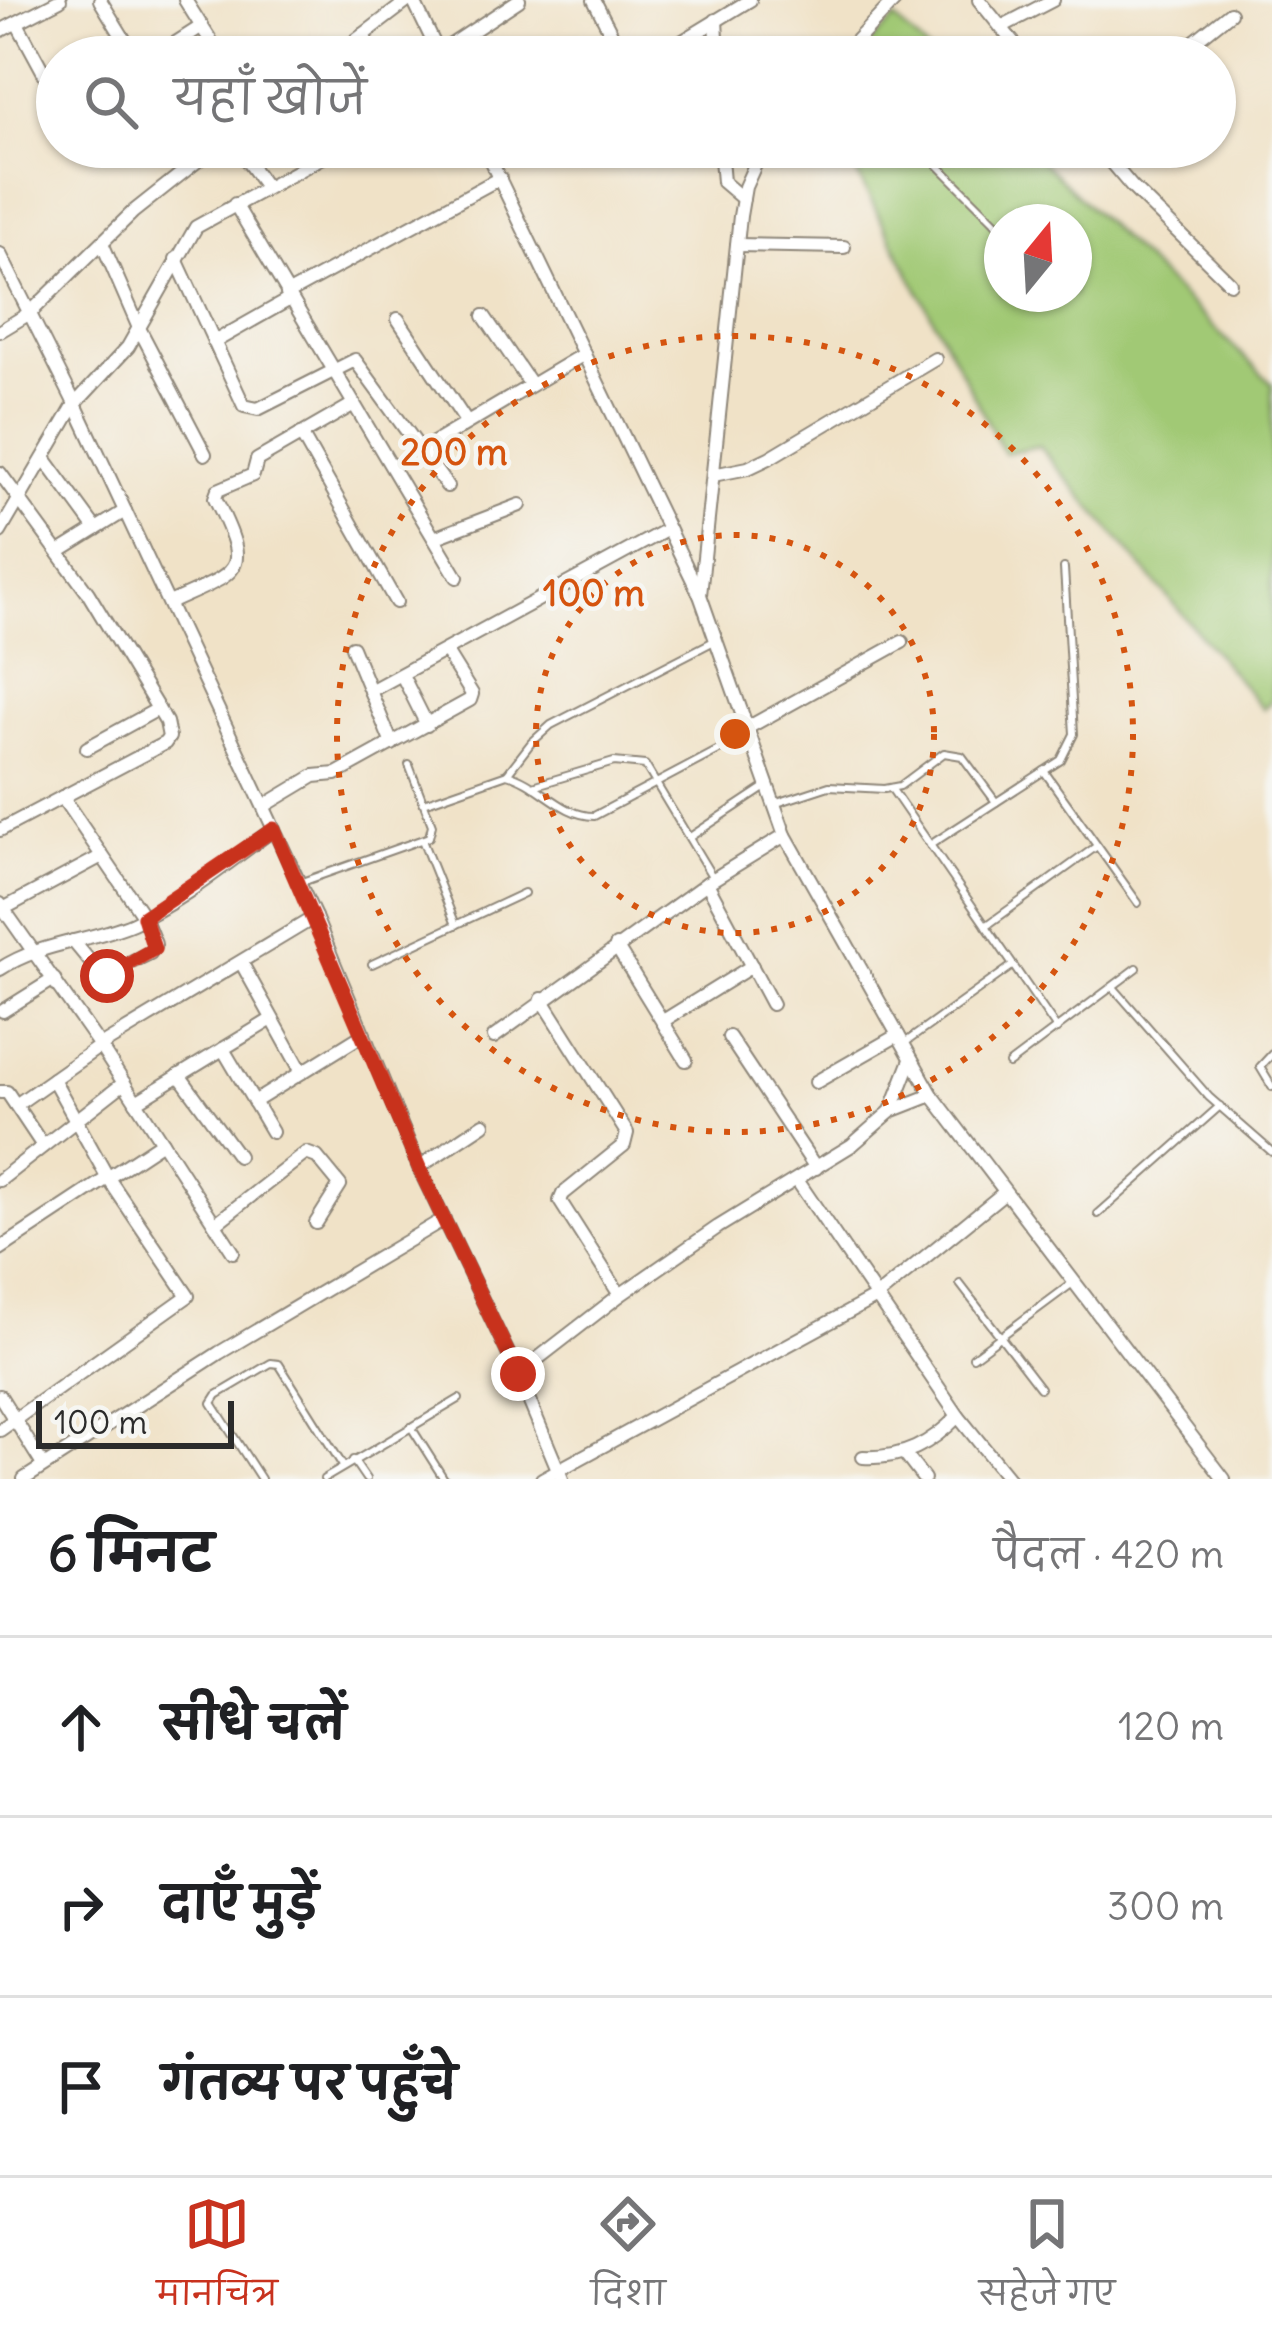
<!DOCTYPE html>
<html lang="hi">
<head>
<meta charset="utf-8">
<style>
  body { margin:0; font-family:Delius,"Playpen Sans Deva",sans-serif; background:#f6f6f6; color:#202124 }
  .compass { position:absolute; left:984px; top:204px; width:108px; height:108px; border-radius:50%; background:#fff; box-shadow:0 3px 9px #0004; rotate:18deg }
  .scale { position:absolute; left:36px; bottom:30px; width:198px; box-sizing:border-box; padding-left:12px; border:6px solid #2b2b2b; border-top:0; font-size:33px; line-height:42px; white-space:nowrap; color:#2b2b2b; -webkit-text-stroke:9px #f6f6f2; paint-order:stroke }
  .stop { position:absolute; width:36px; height:36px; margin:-27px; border:9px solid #c8321e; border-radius:50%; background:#fff }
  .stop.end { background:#c8321e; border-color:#fff; box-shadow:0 3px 12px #0008 }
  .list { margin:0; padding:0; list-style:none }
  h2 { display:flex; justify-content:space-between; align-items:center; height:156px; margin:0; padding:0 48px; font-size:51px }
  h2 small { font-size:39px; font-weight:400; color:#757577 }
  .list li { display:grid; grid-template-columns:78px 1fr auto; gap:36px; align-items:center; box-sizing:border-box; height:180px; padding:0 48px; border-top:3px solid #e0e0e0 }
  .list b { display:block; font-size:45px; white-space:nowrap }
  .list em { font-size:39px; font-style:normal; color:#757577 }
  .icon { flex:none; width:66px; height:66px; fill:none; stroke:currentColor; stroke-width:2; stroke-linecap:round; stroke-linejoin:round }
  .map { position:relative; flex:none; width:1272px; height:1479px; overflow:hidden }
  .search { position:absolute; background:#fff; box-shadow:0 3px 9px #0004; left:36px; right:36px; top:36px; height:132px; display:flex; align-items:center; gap:30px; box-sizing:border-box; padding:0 42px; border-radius:66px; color:#757577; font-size:45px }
  .sheet { height:696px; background:#fff }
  nav { display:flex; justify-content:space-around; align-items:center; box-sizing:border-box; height:168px; border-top:3px solid #e0e0e0; background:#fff; font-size:33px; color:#757577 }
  nav a { display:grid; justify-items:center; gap:6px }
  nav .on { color:#c8321e }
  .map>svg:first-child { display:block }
  .garden { fill:#a1c974; stroke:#667a50; stroke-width:3; fill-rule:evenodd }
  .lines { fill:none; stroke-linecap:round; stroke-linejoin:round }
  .lane-casing { stroke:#8e8679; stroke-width:10 }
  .street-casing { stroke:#8e8679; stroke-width:16 }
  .lane { stroke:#fff; stroke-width:6 }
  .street { stroke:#fff; stroke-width:12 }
  .route { stroke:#c8321e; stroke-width:15 }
  .ring { fill:none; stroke:#d5540f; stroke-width:6; stroke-dasharray:6 12 }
  .centre { fill:#d5540f; stroke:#f6f6f2; stroke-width:6 }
  .ring-label { font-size:36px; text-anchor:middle; font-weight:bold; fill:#d5540f; stroke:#f6f6f2; stroke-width:9; stroke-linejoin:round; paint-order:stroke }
</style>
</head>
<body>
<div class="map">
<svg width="1272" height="1479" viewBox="0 0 1272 1479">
  <rect width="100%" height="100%" fill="#f6f6f2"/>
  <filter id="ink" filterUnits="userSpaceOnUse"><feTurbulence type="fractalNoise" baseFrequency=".00833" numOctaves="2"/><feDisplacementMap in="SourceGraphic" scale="24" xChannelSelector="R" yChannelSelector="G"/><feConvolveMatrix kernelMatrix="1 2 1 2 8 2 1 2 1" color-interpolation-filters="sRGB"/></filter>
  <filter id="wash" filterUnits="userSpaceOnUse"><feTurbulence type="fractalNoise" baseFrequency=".004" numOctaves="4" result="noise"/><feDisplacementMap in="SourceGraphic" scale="48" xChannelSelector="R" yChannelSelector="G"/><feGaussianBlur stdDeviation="2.7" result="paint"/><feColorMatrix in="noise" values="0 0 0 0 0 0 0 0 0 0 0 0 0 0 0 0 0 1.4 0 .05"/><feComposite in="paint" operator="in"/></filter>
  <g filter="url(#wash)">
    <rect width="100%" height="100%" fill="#f0e2c7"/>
    <g class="garden">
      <path d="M895,19L934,57H856Z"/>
      <path d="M843,147H1027L1272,384V700L1263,709L1039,446L1004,453ZM1002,222H1074V294H1002Z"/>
    </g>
  </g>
  <g filter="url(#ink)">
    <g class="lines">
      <g class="lane-casing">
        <g id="lane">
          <path d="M920,147L1002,229"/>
          <path d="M1044,771L1138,903"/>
          <path d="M507,774L531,743L551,725L716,640"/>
          <path d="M533,786L614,762L645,765L713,878"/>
          <path d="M891,788L1057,1029"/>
          <path d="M424,803L507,774C539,782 561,816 594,816L749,734"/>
          <path d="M774,804L829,786L884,789L900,786L944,753L962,756L996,802"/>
          <path d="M690,837L767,786"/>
          <path d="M422,840L456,925"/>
          <path d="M930,845L1061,760L1074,734L1064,568"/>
          <path d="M299,883L429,837L432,825L409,765"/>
          <path d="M986,926L1097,846"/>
          <path d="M372,964L524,893"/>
          <path d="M1113,987L1209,1097L1272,1152"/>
          <path d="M906,1042L1012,966"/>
          <path d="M1272,1054L1260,1067L1272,1087"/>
          <path d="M1009,1064L1137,968"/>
          <path d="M1098,1214L1220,1106"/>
          <path d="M960,1284L1040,1388"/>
          <path d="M973,1357L1074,1282"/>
          <path d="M411,1427L444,1479"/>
          <path d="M353,1460L366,1479"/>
          <path d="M261,1479L212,1403L217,1395L271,1363L279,1364L343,1466"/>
          <path d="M324,1479L459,1399"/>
        </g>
      </g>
      <g class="street-casing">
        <g id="street">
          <path d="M100,0L135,57"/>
          <path d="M185,0L221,57"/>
          <path d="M413,0L440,56"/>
          <path d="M594,0L614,39L613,51L606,57"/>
          <path d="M979,0L1025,57"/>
          <path d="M716,20L718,57"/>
          <path d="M17,23L57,97"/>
          <path d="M1001,27L1053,0"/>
          <path d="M0,31L60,0"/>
          <path d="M363,35L374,57"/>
          <path d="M439,53L519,0"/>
          <path d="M663,53L750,0"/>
          <path d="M154,57L202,26"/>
          <path d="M334,57L409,0"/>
          <path d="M841,57L895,0"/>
          <path d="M1175,57L1230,13"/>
          <path d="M237,147L266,187"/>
          <path d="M484,147L700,595L785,835L932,1095L1224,1479"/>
          <path d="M720,147L723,182L743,199"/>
          <path d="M1098,147L1132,187L1230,283"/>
          <path d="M235,204L457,577"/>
          <path d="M102,243L139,328L205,454"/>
          <path d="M737,245L844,247"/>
          <path d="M0,254L75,404L315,917L420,1170L518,1374L562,1479"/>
          <path d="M176,259L244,406L258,409L355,360L447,486"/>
          <path d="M287,294L500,178"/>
          <path d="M484,316L531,385"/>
          <path d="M398,319L467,423"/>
          <path d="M0,331L30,313L133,212L215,147"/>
          <path d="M214,342L290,299"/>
          <path d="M301,434L396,602"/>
          <path d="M422,450L584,354"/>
          <path d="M44,458L96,529"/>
          <path d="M0,473L88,593L166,722L169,737L165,743L0,830"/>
          <path d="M713,475L748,468L769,458L935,359"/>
          <path d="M0,532L75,404L128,347L196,227L341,147"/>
          <path d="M434,538L520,505"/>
          <path d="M59,552L125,511"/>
          <path d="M700,595L740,216L745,187L763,147"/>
          <path d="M169,603C241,570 253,575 215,498L218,490L253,475L257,460L354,404"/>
          <path d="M352,647L392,744"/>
          <path d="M402,675L427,725"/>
          <path d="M370,691L668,529"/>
          <path d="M747,728L902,642"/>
          <path d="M87,748L158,709"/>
          <path d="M62,797L144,917L155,944L150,953L102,976L73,941"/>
          <path d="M264,806L314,776L336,774L470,700L472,694L446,652"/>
          <path d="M707,883L772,1004"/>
          <path d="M0,904L100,1046L233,1252"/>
          <path d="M3,909L102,856"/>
          <path d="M616,946L686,1060"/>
          <path d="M241,962L302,1072"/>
          <path d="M0,969C41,942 89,942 133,923C184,900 229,861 274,829"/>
          <path d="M542,999L627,1133L624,1145L563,1194L560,1201L620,1295"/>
          <path d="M3,1011L54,979"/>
          <path d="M663,1021L752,966"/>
          <path d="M494,1037L707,883L785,835"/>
          <path d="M729,1037L816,1168"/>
          <path d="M223,1049L272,1132"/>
          <path d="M179,1075L238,1156"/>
          <path d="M816,1082L898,1035"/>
          <path d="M0,1092H7L43,1146"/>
          <path d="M136,1102L272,1019"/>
          <path d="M254,1102L364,1034"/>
          <path d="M16,1105L100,1046L315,917"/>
          <path d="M891,1111L911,1060"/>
          <path d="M419,1167L484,1124"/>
          <path d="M0,1180L124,1083"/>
          <path d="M797,1180L958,1416L1009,1479"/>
          <path d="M215,1224L306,1153L317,1157L340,1185L316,1223"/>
          <path d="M0,1249L162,1142"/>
          <path d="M518,1374L620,1295L718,1227L852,1145L891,1111L932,1095"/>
          <path d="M0,1396L43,1465"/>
          <path d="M0,1430L188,1296L108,1178L53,1079"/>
          <path d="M904,1453L924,1479"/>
          <path d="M863,1457C903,1459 931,1444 958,1416"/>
          <path d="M24,1479L219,1353L444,1219"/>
          <path d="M542,1479L876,1297L1005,1192"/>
        </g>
      </g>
      <use href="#lane" class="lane"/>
      <use href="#street" class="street"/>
    </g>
  </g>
  <g class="lines" filter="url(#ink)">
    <path class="route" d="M107,976L154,949L144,917L274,829L420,1170L518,1374"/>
  </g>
  <g class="ring">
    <circle cx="735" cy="734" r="199"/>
    <circle cx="735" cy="734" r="398"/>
  </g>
  <circle cx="735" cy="734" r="18" class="centre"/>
  <g class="ring-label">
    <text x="454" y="465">200 m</text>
    <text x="594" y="606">100 m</text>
  </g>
</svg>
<svg class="compass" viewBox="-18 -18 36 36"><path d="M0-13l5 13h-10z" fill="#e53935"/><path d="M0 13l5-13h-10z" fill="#757577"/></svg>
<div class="scale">100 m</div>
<div class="stop" style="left:107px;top:976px"></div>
<div class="stop end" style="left:518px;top:1374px"></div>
<div class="search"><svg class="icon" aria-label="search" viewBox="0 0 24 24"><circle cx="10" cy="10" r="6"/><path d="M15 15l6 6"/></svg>यहाँ खोजें</div>
</div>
<section class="sheet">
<h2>6 मिनट<small>पैदल · 420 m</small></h2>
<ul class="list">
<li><svg class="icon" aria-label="ahead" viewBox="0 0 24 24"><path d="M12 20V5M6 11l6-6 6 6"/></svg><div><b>सीधे चलें</b></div><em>120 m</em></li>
<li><svg class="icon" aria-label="right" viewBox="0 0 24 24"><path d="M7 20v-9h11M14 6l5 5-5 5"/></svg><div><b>दाएँ मुड़ें</b></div><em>300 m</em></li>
<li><svg class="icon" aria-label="arrive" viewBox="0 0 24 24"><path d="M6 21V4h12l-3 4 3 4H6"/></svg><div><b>गंतव्य पर पहुँचे</b></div></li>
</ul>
</section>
<nav>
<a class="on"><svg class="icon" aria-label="map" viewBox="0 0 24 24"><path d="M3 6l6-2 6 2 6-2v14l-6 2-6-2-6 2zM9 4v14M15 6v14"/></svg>मानचित्र</a>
<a><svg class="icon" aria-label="directions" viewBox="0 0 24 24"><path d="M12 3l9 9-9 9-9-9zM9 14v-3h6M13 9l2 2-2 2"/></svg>दिशा</a>
<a><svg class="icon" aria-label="saved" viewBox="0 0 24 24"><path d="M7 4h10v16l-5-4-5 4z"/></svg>सहेजे गए</a>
</nav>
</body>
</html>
